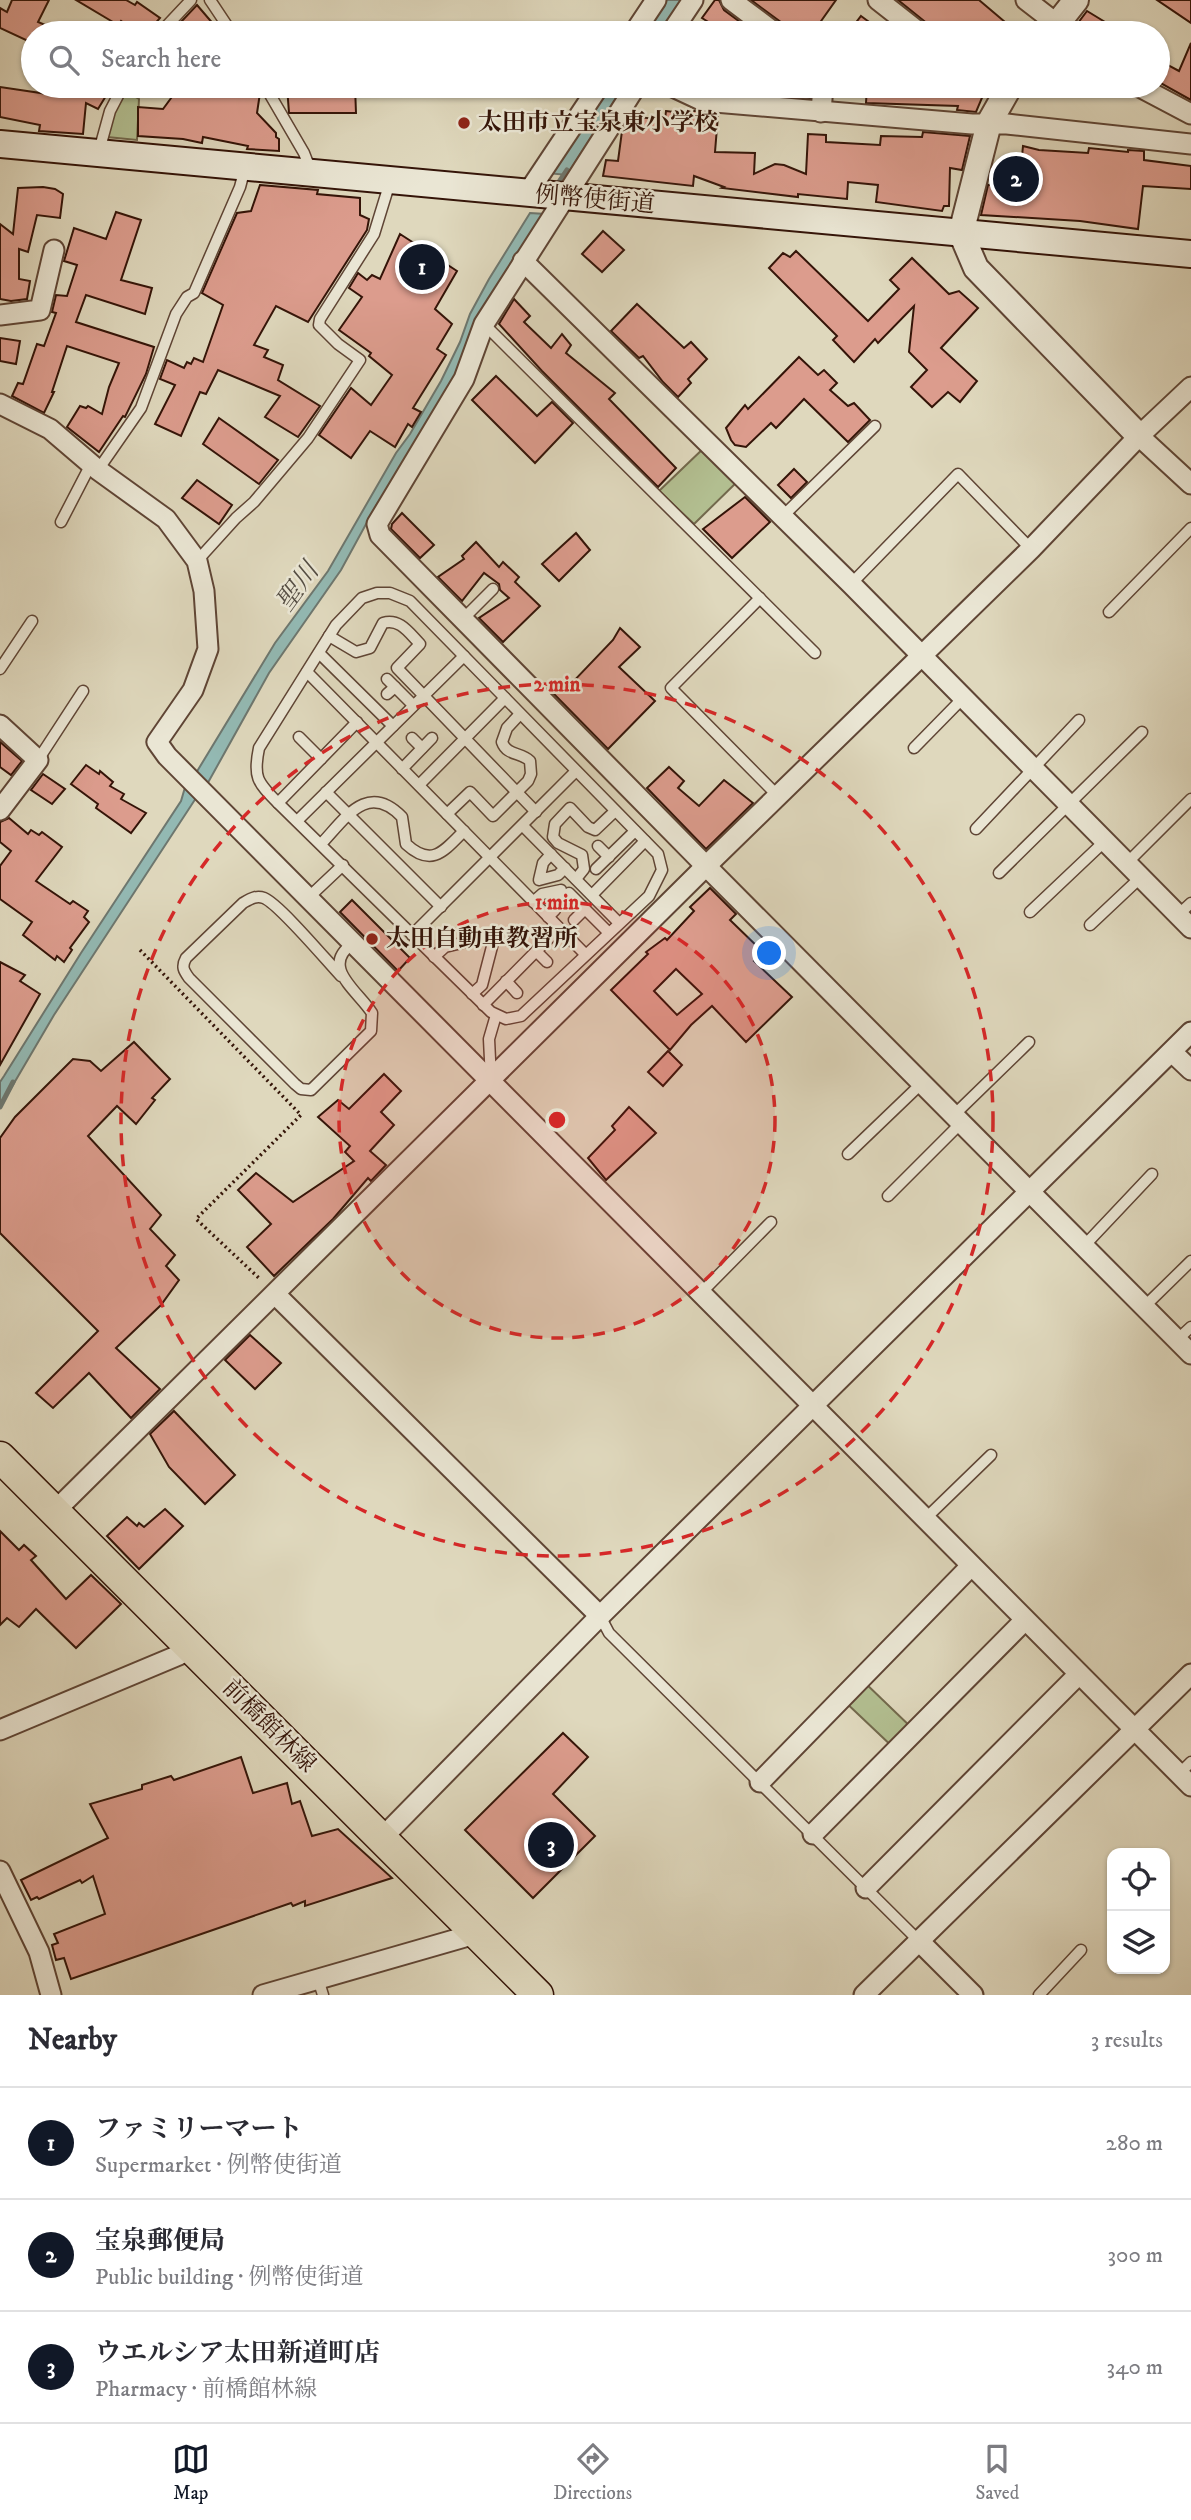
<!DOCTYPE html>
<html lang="en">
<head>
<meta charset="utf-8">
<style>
  body { margin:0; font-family:"IM FELL DW Pica","Noto Serif JP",serif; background:#f2f2f3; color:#2b2b33 }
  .controls { position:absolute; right:21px; bottom:21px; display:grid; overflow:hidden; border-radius:14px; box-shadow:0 2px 5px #0004 }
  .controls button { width:63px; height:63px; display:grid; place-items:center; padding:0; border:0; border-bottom:2px solid #e1e1e2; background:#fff; color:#2b2b33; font:35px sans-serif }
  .you { position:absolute; left:770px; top:954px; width:24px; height:24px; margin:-18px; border:5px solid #fff; border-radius:50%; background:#1a73e8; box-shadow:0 0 0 10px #1a73e833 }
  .badge { display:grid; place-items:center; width:46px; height:46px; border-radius:50%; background:#111827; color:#fff; font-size:23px; font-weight:700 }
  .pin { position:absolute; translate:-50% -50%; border:4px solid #fff; box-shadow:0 2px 7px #0006 }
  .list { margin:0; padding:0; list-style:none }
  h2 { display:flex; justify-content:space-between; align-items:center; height:91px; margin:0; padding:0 28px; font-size:30px }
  h2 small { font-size:23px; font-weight:400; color:#7c7c81 }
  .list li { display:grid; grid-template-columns:46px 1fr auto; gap:21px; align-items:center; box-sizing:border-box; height:112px; padding:0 28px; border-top:2px solid #e1e1e2 }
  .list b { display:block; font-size:26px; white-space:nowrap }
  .list p { margin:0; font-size:23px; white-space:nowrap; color:#7c7c81 }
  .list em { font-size:23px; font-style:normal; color:#7c7c81 }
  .icon { flex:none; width:38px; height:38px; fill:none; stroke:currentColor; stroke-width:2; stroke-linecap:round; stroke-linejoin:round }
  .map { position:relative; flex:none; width:1191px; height:1995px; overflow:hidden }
  .search { position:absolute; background:#fff; box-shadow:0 2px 5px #0004; left:21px; right:21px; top:21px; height:77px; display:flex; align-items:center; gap:18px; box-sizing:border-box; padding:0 24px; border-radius:38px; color:#7c7c81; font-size:26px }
  .sheet { height:427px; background:#fff }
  nav { display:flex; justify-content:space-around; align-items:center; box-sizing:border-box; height:98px; border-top:2px solid #e1e1e2; background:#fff; font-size:19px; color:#7c7c81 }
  nav a { display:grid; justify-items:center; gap:4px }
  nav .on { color:#111827 }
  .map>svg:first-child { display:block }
  .green { fill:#b2be90; stroke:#73694c; stroke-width:2 }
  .water { fill:#93b9b3; stroke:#6d776f; stroke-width:2 }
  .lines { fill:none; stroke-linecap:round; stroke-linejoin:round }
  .stream { stroke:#6d776f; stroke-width:5 }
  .building { fill:#dc9c8d; stroke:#341408; stroke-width:2; fill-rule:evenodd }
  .service-casing { stroke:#5f4535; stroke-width:13 }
  .minor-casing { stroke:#5f4535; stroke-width:23 }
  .tertiary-casing { stroke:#5f4535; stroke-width:28 }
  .secondary-casing { stroke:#341408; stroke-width:30 }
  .primary-casing { stroke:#341408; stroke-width:33 }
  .path { stroke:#341408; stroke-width:3.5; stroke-dasharray:2 3.5; stroke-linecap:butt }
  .service { stroke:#eae6d4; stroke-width:10 }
  .minor { stroke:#eae6d4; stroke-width:19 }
  .tertiary { stroke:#eae6d4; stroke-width:24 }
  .secondary { stroke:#eae6d4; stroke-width:26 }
  .primary { stroke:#dfd8bd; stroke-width:30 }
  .ring { fill:none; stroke:#d62828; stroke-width:3.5; stroke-dasharray:12 9 }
  .poi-dot { fill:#8f2418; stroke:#eae6d4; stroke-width:2.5 }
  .labels { text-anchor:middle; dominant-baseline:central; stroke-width:5; stroke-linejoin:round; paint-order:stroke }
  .poi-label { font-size:24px; font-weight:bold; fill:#341408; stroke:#eae6d4; text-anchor:start }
  .street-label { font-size:24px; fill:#341408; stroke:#eae6d4 }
  .water-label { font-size:26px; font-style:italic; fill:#554e44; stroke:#eae6d4 }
  .centre { fill:#d62828; stroke:#eae6d4; stroke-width:3.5 }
  .ring-label { font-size:21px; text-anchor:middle; font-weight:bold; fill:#d62828; stroke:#eae6d4; stroke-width:5; stroke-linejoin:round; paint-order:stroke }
</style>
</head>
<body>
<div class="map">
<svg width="1191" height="1995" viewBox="0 0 1191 1995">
  <rect width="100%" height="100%" fill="#dfd8bd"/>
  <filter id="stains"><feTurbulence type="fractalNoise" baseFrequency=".00286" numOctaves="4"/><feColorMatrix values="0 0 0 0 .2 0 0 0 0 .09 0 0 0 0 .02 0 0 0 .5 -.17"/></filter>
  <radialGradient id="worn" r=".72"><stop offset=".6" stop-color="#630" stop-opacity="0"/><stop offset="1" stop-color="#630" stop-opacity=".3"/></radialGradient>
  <g class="green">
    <path d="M123,90L139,99L137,140L107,137V131Z"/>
    <path d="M706,446L740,479L694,524L659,491Z"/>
    <path d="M861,1679L915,1731L896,1750L841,1698Z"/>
  </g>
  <g class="water">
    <path d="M667,0H682L659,33H645Z"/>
    <path d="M609,86H624L567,175L547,173Z"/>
    <path d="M530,213L545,214L420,440L377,504L341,570L269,673L205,788L193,778L275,643L328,571L396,453L410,434L441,381L460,342L470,314L489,279Z"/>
    <path d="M186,784L198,795L54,1015L0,1107V1082L4,1076L81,953L181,801Z"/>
  </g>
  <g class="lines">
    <g class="stream">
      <path d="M555,188L567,170"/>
      <path d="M0,1107L13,1082"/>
    </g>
  </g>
  <g class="building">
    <path d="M12,0H49L38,22L64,33H33L28,41L0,28V8L7,12Z"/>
    <path d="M76,0H126L135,5L137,2L160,18L147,33H138L121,21L118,25Z"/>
    <path d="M715,0H719L724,10L755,33H726L702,18Z"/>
    <path d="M751,0H836L819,24L832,33H787L782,23Z"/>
    <path d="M898,0H979L1018,33H939Z"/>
    <path d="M1157,0H1191V23Z"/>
    <path d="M197,5L221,33H186L179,24Z"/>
    <path d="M1087,11L1123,33H1076L1075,27Z"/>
    <path d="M861,16L884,33H848Z"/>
    <path d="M1191,43V100L1159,82L1168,65L1179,71Z"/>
    <path d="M54,86H112L98,109L86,103L83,134L39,131L40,125L0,117V87L61,96L62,90Z"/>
    <path d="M180,86H258L260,93L257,113L276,133V137L279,139V151L247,149L248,146L203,137L202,143L183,139L138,136V107L163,109Z"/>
    <path d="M287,86H355L356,113H289Z"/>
    <path d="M793,86H811L810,98L792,96Z"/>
    <path d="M867,86H987L976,112L957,110L958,106L866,103Z"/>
    <path d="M666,111L690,114L691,111H696L718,115L715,152L755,153L754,174L775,164L784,165L806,174L808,134L826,135V142L880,145L881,136L922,137L923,132L970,136L962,170L950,168L949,206H944L942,211L876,202L878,185L848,182L847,199L798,194V197L722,188L724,187L694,176L693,186L603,176L606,160L618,161L622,131L629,120H638V117L665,120Z"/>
    <path d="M1023,146L1039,150L1088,153L1089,148L1128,152V150L1144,151V160L1191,166V189L1143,186L1138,229L1080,221L981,215L988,185L998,184L1002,176L1020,177Z"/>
    <path d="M260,185L318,190L317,194L360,198V215L369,219L367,230L308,322L276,306L254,345L268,350L264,357L283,365L278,380L320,406L298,437L265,417L280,396L218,370L206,394L200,392L181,436L155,424L175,385L160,379L167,360L184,368L187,362L191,364L194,358L203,362L223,305L202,293L237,213L251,211Z"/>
    <path d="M43,187L55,189L63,194L60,218L37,215L28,252L19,249V279L30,281L27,299L11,301L0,299V224L13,234L18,188Z"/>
    <path d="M116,212L141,220L121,280L152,288L145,314L86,295L76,322L154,347L146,374L125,417L123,416L99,452L67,427L80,406L86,408L88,406L102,414L109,387L119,363L67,346L52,392H54L44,413L12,396L18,383L23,384L37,344L44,346L56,313L52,312L56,295L67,296L77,265L64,261L74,228L106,239Z"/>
    <path d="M603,231L624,250L602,272L582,254Z"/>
    <path d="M400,234L457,271L435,309L452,324L437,349L446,355L413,408L421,412L412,427L408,424L395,447L370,431L351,458L319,435L351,388L371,405L392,375L369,356L371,353L339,330L362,297L349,288L358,273L367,280L372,275L380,279Z"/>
    <path d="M796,251L868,321L899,289L890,280L912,258L949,294L959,291L978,308L941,348L977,381L960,402L948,392L932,407L911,387L927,370L909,352L914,306L878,343L875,339L854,362L833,340L837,336L769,268L783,253L790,257Z"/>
    <path d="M514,299L530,316L524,322L551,348L562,334L571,345L566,353L615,393L609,399L676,468L658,487L542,371L499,324Z"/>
    <path d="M637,304L684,348L691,342L707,359L688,379L691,383L678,397L663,382L643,356L639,358L611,331Z"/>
    <path d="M0,338L20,341L16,364L0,361Z"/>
    <path d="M799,357L818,375L824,370L837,383L830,390L848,406L854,403L870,420L848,442L804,399L776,428L771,423L746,447L735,445L731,440L726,428L745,405L748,409Z"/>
    <path d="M496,376L537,416L552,402L573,423L535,463L472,400Z"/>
    <path d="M219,418L278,460L259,484L203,444Z"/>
    <path d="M794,469L807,482L791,498L778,485Z"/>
    <path d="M197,480L232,505L219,524L182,498Z"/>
    <path d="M745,497L770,522L732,558L703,529Z"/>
    <path d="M402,513L434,545L420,558L391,529L392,524Z"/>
    <path d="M576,533L590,550L559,581L542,564Z"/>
    <path d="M476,542L499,567L503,562L519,577L515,582L540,606L503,642L479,618L509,598L500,590L499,584L484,573L462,601L438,577L464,559L462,556Z"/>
    <path d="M620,628L640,647L619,667L655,701L608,749L553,693L565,679L571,684L613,640Z"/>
    <path d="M0,742L22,761L11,775L0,767Z"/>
    <path d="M86,765L99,774L100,771L113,782L110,786L124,794L121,799L146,813L131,833L96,808L98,804L71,784Z"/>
    <path d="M669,767L684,781L678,788L699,806L724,780L753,803L706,849L647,788Z"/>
    <path d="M43,774L65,789L52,804L31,790Z"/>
    <path d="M9,818L28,834L31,830L39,835L42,832L62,847L36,881L70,904L73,901L88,911L84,917L89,922L70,948L72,950L64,962L57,956L55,960L23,935L32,922L0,899V866L11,851L0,842V822Z"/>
    <path d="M710,888L736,914L730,920L763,952L754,961L792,997L746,1042L712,1006L691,1025L670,1050L611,990L648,954L646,952L665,938L667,940L694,911L690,907ZM676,969L702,994L677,1015L654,991Z"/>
    <path d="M352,900L410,958L398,971L340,912Z"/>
    <path d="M0,962L25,975L20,981L40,994L0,1065Z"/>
    <path d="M134,1042L170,1079L152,1098L155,1100L136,1124L117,1106L88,1136L161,1215L150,1229L175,1255L166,1266L179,1280L161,1305L116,1348L160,1389L131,1418L89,1373L53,1408L36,1393L98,1331L0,1233V1138L15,1117L73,1059L90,1061L101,1071Z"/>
    <path d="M668,1051L682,1065L663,1086L648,1072Z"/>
    <path d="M384,1074L401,1091L381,1112L394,1125L370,1151L386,1165L371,1181L368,1178L333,1219L274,1276L247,1247L271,1224L238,1190L256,1173L293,1202L354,1161L345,1152L350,1146L318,1117L338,1100L349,1109Z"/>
    <path d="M629,1107L656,1133L606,1180L588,1158L615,1130L612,1126Z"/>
    <path d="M250,1335L281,1363L255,1389L225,1360Z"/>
    <path d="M174,1411L235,1475L205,1504L169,1467L150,1434Z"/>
    <path d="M165,1509L183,1526L139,1569L107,1536L127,1517L137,1526L139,1523L144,1527Z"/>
    <path d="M0,1531L19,1550L24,1545L36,1556L31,1560L66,1599L91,1575L121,1604L76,1648L36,1609L19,1627L7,1618L0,1625Z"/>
    <path d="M563,1733L588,1757L553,1794L595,1836L533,1898L465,1830Z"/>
    <path d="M241,1757L253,1793L287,1783L292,1804L300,1801L312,1836L338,1829L392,1878L305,1906V1901L293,1906L291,1903L71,1979L64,1958L56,1960L52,1945L58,1943L54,1934L105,1914L93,1876L82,1883L80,1880L39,1899L37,1897L31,1900L21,1880L108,1838L90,1804L142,1789V1785L171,1776L174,1780Z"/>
  </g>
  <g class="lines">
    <g class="service-casing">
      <g id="service">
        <path d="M210,0L232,33"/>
        <path d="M160,33L191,0"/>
        <path d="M265,86L304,153L311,171"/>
        <path d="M99,151L110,111L123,86"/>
        <path d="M484,324L815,653"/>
        <path d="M98,470L141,408L176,314L187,297L194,293L240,187L245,168"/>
        <path d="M783,516L875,426"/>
        <path d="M61,522L91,464"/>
        <path d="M197,561L236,518L254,502L308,438L360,360L338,344L319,325L320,319L374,234L390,182"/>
        <path d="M851,584L958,474L1031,549"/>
        <path d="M377,593H390L410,601L658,854L662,870L649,896L521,1016L506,1019L491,1012L278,803C257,782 253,777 259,748L336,625L362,598Z"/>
        <path d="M760,598L671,688L779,797"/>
        <path d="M1109,612L1191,528"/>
        <path d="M463,619L493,589"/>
        <path d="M329,636L356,652L370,648L383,623C400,618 409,633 420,644L397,668L536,812"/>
        <path d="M319,653L393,726"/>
        <path d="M0,669L32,621"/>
        <path d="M307,672L585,954"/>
        <path d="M387,679L413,705"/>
        <path d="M387,694L395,687"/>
        <path d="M299,737L321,759"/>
        <path d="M412,738L422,748"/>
        <path d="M914,748L964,697"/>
        <path d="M38,760L83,691"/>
        <path d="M402,769L432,738"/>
        <path d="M419,785L505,698"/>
        <path d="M326,792L441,907"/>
        <path d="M278,803L357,722"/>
        <path d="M447,814L470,792L493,816L528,781L531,774L530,761C521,752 507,756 502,742L507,728L520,714"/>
        <path d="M297,821L464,656"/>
        <path d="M523,826L619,923"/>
        <path d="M976,829L1079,720"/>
        <path d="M321,844C345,819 367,781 402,817L406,844C432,868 444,851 464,831"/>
        <path d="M598,846L609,857"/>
        <path d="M551,854L543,863L539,880L558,875L565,868"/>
        <path d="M1127,863L1191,799"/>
        <path d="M596,869L635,831"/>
        <path d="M999,873L1142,732"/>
        <path d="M576,879L584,869L582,855L558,843L553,837L555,824L570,808L588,827L595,830L615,811"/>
        <path d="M569,893L609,933"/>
        <path d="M592,895L645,841"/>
        <path d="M308,898L343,865"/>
        <path d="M533,902L542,894L561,890L555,910L548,917"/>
        <path d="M1030,912L1105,841"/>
        <path d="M1178,915L1191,903"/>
        <path d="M574,920L585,909"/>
        <path d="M1090,925L1141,877"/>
        <path d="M412,935L576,771"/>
        <path d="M536,951L547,962"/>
        <path d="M434,957L445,947L495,935L482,985L472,994"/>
        <path d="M341,976C326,960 279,904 264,898C256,895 250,899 243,903L186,958C181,967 184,971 189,978L295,1084L301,1089L311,1090L371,1031L372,1013C358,991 320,967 352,944"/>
        <path d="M506,981L517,993"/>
        <path d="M483,1005L559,928"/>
        <path d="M491,1080L489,1039L496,1015"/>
        <path d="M954,1115L1029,1042"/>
        <path d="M848,1154L922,1083"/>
        <path d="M888,1196L962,1122"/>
        <path d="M1084,1246L1152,1174"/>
        <path d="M700,1294L771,1222"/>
        <path d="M1144,1307L1191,1261"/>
        <path d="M1177,1340L1191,1327"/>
        <path d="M925,1519L991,1455"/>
        <path d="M600,1616L609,1633L918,1940"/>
        <path d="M1179,1774L1191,1762"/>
        <path d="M318,1979L323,1995"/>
        <path d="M1039,1995L1081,1950"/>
      </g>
    </g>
    <g class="minor-casing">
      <g id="minor">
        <path d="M731,0L775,33"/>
        <path d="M878,0L920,33"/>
        <path d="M1026,0L1057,24L1064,33"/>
        <path d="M634,33L656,0"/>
        <path d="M671,33L693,0"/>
        <path d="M636,86L484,324L464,379L377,524L380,535L706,866L1191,1354"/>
        <path d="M671,86L703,101L972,124H1007L1191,144"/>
        <path d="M1138,86L1191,114"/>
        <path d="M821,112L823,86"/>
        <path d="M527,194L599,86"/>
        <path d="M523,261L851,584L1191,928"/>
        <path d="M0,315L40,310L54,250"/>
        <path d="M0,404L50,429L98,470L166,519L197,561L204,591L208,649L193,690L157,742L167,756L1191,1786"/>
        <path d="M1139,436L1191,484"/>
        <path d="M0,725L38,760L0,810"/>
        <path d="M1172,1052L1191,1070"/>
        <path d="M275,1294L600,1616"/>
        <path d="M54,1512L706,866L1031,549L1139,436L1191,387"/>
        <path d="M0,1730L179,1655L190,1646"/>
        <path d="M760,1782L971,1566"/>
        <path d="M813,1834L1025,1620"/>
        <path d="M381,1839L600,1616L1191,1032"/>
        <path d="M0,1871L39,1952L51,1995"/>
        <path d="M866,1888L1079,1674"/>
        <path d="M918,1940L973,1995"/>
        <path d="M263,1995L475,1934"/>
        <path d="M864,1995L1191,1674"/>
      </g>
    </g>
    <g class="tertiary-casing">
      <g id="tertiary">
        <path d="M1050,33L1076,0"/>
        <path d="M1010,86L989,123L961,233L976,268L1139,436"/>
      </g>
    </g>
    <g class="secondary-casing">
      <path id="secondary" d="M0,144L1191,254"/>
    </g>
    <g class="primary-casing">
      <path id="primary" d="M0,1457L538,1995"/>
    </g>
    <path class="path" d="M140,950L301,1115L196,1219L261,1280"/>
    <use href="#service" class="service"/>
    <use href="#minor" class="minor"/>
    <use href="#tertiary" class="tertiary"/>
    <use href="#secondary" class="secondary"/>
    <use href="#primary" class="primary"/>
  </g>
  <circle cx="557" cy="1120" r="218" fill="#d62828" fill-opacity=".12"/>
  <g class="ring">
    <circle cx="557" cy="1120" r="218"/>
    <circle cx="557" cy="1120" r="436"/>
  </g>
  <g class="poi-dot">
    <circle cx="464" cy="123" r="7"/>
    <circle cx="372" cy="939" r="7"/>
  </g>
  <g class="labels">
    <g class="poi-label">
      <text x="478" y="123">太田市立宝泉東小学校</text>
      <text x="386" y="939">太田自動車教習所</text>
    </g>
    <g class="street-label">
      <text transform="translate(595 200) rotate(5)">例幣使街道</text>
      <text transform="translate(269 1726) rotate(45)">前橋館林線</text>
    </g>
    <g class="water-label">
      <text transform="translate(298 587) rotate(-54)">聖川</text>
    </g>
  </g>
  <circle cx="557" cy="1120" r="10" class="centre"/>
  <g class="ring-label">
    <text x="557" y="691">2 min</text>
    <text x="557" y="909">1 min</text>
  </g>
  <rect width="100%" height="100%" filter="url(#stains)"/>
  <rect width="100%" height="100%" fill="url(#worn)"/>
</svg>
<div class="controls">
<button><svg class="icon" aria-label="locate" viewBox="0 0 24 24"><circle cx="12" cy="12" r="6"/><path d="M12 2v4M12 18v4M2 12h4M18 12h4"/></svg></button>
<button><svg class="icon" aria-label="layers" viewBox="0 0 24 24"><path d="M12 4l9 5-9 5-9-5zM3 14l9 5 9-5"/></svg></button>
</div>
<div class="you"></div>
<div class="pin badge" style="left:422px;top:267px">1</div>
<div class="pin badge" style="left:1016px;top:179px">2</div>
<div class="pin badge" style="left:551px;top:1845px">3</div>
<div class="search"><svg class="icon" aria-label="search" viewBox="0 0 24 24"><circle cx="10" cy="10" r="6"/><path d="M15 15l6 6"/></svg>Search here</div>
</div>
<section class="sheet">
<h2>Nearby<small>3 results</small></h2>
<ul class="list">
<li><span class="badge">1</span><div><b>ファミリーマート</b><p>Supermarket · 例幣使街道</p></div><em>280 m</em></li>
<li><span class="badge">2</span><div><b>宝泉郵便局</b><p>Public building · 例幣使街道</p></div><em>300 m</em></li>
<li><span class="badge">3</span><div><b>ウエルシア太田新道町店</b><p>Pharmacy · 前橋館林線</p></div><em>340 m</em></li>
</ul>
</section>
<nav>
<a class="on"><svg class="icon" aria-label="map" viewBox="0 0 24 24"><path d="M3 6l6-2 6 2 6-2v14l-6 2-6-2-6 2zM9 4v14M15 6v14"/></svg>Map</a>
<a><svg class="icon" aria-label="directions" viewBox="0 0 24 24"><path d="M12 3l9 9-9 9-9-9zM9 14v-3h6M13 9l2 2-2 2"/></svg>Directions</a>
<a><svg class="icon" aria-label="saved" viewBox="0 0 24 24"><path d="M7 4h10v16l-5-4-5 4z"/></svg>Saved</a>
</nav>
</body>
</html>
